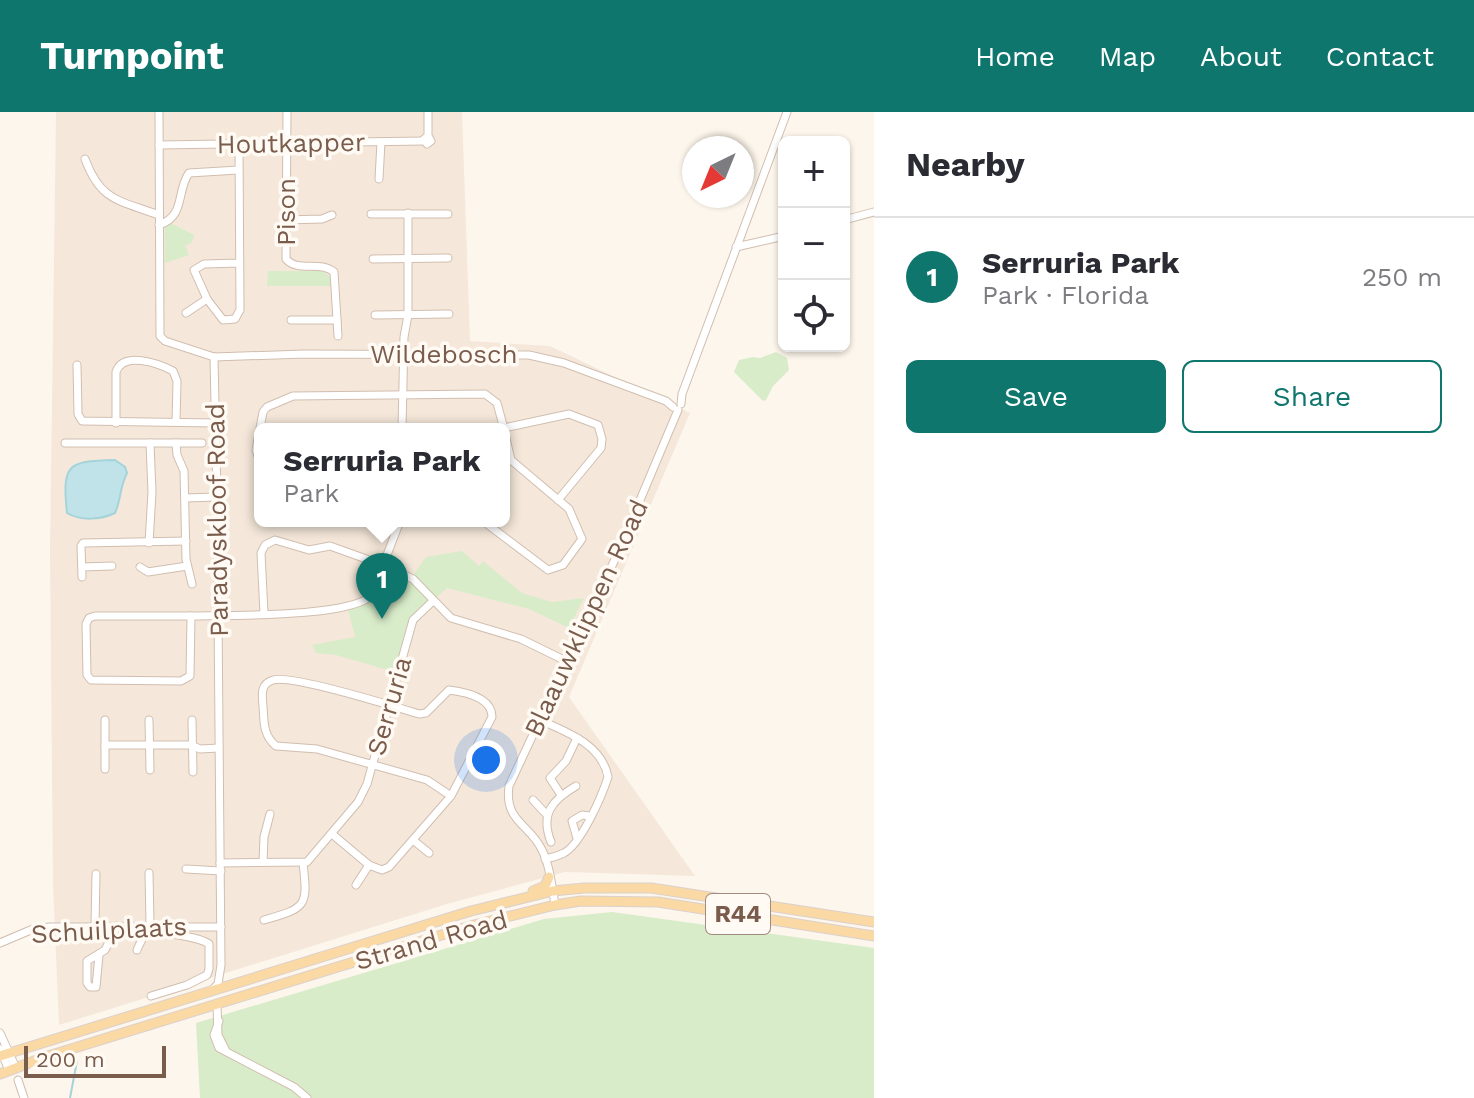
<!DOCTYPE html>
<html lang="en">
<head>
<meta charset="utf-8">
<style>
  body { margin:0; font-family:"Work Sans",sans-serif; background:#f7f7f7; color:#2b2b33 }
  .controls { position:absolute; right:24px; top:24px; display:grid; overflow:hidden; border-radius:12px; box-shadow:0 2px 6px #0004 }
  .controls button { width:72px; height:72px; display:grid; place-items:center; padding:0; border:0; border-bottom:2px solid #e1e1e2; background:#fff; color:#2b2b33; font:40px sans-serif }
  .compass { position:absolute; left:682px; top:24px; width:72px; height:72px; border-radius:50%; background:#fff; box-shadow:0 2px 6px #0004; rotate:223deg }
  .scale { position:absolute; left:24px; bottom:20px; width:142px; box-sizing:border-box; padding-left:8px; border:4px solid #7a5c4d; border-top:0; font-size:22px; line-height:28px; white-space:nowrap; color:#7a5c4d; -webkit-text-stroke:6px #fffaf3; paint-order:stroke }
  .you { position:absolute; left:486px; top:648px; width:28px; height:28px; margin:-20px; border:6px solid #fff; border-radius:50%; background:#1a73e8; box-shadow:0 0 0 12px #1a73e833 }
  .badge { display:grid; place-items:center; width:52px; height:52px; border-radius:50%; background:#0f766e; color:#fff; font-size:26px; font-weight:700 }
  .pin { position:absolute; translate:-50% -66px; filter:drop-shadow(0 2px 4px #0008) }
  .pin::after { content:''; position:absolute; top:42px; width:28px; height:24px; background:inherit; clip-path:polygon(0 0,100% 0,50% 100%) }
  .popup { position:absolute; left:254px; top:311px; width:256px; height:104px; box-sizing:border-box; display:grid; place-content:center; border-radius:12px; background:#fff; filter:drop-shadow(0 2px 6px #0005); font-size:26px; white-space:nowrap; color:#7c7c81 }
  .popup b { font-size:30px; color:#2b2b33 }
  .popup::after { content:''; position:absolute; left:50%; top:100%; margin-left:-16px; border:16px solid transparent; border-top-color:#fff }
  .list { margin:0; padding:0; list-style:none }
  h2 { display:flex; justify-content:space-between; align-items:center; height:104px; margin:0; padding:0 32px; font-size:34px }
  h2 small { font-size:26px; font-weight:400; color:#7c7c81 }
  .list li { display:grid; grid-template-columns:52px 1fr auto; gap:24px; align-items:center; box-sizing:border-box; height:120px; padding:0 32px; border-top:2px solid #e1e1e2 }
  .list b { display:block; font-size:30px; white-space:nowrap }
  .list p { margin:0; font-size:26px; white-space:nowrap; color:#7c7c81 }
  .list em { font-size:26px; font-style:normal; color:#7c7c81 }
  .actions { display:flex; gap:16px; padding:24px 32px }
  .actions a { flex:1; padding:18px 0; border:2px solid #0f766e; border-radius:12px; text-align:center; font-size:28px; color:#0f766e }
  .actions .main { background:#0f766e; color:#fff }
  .icon { flex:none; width:44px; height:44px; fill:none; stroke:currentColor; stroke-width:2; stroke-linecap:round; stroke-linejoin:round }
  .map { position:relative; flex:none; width:874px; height:986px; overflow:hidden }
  header { display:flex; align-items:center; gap:48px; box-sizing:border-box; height:112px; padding:0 40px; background:#0f766e; color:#fff }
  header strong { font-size:38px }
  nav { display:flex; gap:44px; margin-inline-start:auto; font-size:28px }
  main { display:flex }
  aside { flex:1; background:#fff }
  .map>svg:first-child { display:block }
  .residential { fill:#f5e8da; fill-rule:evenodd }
  .green { fill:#d8ecc9 }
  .water { fill:#bfe3e8; stroke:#a5d3da; stroke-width:2 }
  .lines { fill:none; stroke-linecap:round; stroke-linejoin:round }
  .stream { stroke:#a5d3da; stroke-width:2 }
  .minor-casing { stroke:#d1beb0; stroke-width:9 }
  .major-casing { stroke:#dad1cd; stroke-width:11 }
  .minor { stroke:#fff; stroke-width:7 }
  .major { stroke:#fbd9a5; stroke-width:9 }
  .labels { text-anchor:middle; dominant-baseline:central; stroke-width:7; stroke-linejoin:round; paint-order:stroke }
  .shield { fill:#fffaf3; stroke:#a28b7f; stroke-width:2 }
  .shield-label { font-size:24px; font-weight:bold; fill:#7a5c4d }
  .street-label { font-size:26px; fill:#7a5c4d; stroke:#fffaf3 }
</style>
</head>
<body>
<header>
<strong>Turnpoint</strong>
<nav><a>Home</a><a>Map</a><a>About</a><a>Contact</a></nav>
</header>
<main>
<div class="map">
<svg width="874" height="986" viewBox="0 0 874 986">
  <rect width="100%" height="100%" fill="#fdf6ec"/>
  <path class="residential" d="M56,0H462L470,229L550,234L690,301L569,585L695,764L565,760L447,792L59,913L53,773L50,440ZM260,317H504V409H260Z"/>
  <g class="green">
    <path d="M165,112H173L194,123L192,130L185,134L189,143L165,151Z"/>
    <path d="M268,159H322L332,166V174H267Z"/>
    <path d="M776,240L787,246L789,258L773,274L766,288L763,289L734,260L739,248L753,245L760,246Z"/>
    <path d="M462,439L479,454L483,449L522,481L552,490L584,486L569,516L529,497L447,476L435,487L413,463L426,445Z"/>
    <path d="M383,453L410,465L433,489L415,505L398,561L336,543L316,541L312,533L355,525L347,494L365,490Z"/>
    <path d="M612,800L874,836V986H200L196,911L544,807Z"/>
  </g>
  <path class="water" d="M115,348L125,355L127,361C120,374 121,388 115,401C101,408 80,409 67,401C62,352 67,349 115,348Z"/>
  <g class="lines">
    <path class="stream" d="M70,986L77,949"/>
    <g class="minor-casing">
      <g id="minor">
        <path d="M159,0L160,224L165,229L214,245L305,242L529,243L564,251L666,289L673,295"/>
        <path d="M287,0L286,147C298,161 320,148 334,160L338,224"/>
        <path d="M428,0V24L431,29L427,32L424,27L428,24"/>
        <path d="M159,33L424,29"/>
        <path d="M239,33L240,198L235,207L223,208L207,187L194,158L204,152L239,151"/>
        <path d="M85,47C101,90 119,88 159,103"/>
        <path d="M379,67L381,30"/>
        <path d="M371,102H448"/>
        <path d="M285,108L322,107L332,103"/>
        <path d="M844,108L874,100"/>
        <path d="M159,113C186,104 176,79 189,61L238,58"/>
        <path d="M736,135L784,124"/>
        <path d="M373,147L448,146"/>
        <path d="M186,201L207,187"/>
        <path d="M375,203L449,202"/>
        <path d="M291,208H337"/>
        <path d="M77,253L78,302L82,309L216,311"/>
        <path d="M681,292L682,282L787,0"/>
        <path d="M116,311V260C123,239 158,251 173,259L177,269L176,310"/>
        <path d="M504,316L569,302L598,313L602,327L601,336L558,388"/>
        <path d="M402,317L404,225L408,203V101"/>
        <path d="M65,331H202"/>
        <path d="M176,331L177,343L184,359L186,447L192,472"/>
        <path d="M260,350L256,338L263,300L267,295L293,284L485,282L497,291L504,317"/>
        <path d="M185,386L217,385"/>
        <path d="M425,409H450"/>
        <path d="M483,409L548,458L563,453L582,427L569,397L511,348L504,318"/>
        <path d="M149,431L152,380L150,331"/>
        <path d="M82,455L112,454"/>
        <path d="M140,455L148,460L187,454"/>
        <path d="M82,465L81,434L83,431L186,429"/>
        <path d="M264,501L261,441L265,433L275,428L309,438L330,434L383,453L413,467L451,506L521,527L568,550"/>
        <path d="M95,504H191L190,564L181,569L91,568L87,563L86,512L89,506Z"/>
        <path d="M191,504C223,503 356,506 372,482L400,409"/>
        <path d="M105,608V657"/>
        <path d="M149,608L150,658"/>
        <path d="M192,608L193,660"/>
        <path d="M540,608C566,620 602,632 608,665C602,684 581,732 564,741C558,744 551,746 545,747"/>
        <path d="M105,633H191L200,637L219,636"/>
        <path d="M561,683L550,666L566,649L577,626"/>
        <path d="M533,688L547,703"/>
        <path d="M332,722L369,753L382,758L389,755L451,684L492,605C492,585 465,580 449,578L426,601L419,602C396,595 291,562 273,568C260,572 262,583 263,594C264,610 263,623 276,634L317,637L427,668L451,684"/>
        <path d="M577,726L572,709L582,703L590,704"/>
        <path d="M413,728L429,741"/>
        <path d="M551,730C540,702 552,688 576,674"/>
        <path d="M263,750L264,725L270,702"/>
        <path d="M220,751L307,750L358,690L367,672L413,508L433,489"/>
        <path d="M186,757L221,759"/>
        <path d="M149,761L150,813"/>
        <path d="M356,773L369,753"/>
        <path d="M555,793C552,775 550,754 542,738C530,712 504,710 509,674L616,445L678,298"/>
        <path d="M264,808C307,796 308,794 303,751"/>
        <path d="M95,814L96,762"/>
        <path d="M0,831L33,817L50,815H221"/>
        <path d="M137,838C137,837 143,826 143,825C152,817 201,825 209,832V857L207,863L187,873L151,884"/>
        <path d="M99,843L96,875H90L87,871V849L105,838L117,814"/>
        <path d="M211,879L218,872L221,853L217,385L214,245"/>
        <path d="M217,892L218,923L225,937"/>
        <path d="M219,909L214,923L219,936L294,975L307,986"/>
        <path d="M0,921L16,956"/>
        <path d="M0,937L9,958"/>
        <path d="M18,968L24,986"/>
      </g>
    </g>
    <g class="major-casing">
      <g id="major">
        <path d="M533,779L545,774L549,765"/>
        <path d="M0,944L471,799L553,779L584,776H651L874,810"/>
        <path d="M0,962L45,945L474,813L555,793L581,789L658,790L874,824"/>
      </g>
    </g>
    <use href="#minor" class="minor"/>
    <use href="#major" class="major"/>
  </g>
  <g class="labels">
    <rect class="shield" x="706" y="782" width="64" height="40" rx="6"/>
    <g class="shield-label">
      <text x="738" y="802">R44</text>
    </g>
    <g class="street-label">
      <text transform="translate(291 31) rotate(-1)">Houtkapper</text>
      <text transform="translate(286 100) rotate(-90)">Pison</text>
      <text x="444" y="242">Wildebosch</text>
      <text transform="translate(217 408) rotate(-91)">Paradyskloof Road</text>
      <text transform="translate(586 506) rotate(-65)">Blaauwklippen Road</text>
      <text transform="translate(389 594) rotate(-74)">Serruria</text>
      <text transform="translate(109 818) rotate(-3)">Schuilplaats</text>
      <text transform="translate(431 828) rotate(-16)">Strand Road</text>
    </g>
  </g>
</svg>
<div class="controls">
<button>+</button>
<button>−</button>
<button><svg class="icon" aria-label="locate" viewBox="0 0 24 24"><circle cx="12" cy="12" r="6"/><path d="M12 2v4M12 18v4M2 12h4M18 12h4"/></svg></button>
</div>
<svg class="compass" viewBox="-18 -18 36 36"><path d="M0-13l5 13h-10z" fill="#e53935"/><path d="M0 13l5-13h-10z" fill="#7c7c81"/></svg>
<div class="scale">200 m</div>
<div class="you"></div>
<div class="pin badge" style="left:382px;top:507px">1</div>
<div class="popup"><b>Serruria Park</b>Park</div>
</div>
<aside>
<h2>Nearby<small></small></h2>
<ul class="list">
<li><span class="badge">1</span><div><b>Serruria Park</b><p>Park · Florida</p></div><em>250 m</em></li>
</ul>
<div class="actions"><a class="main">Save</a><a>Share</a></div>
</aside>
</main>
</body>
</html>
